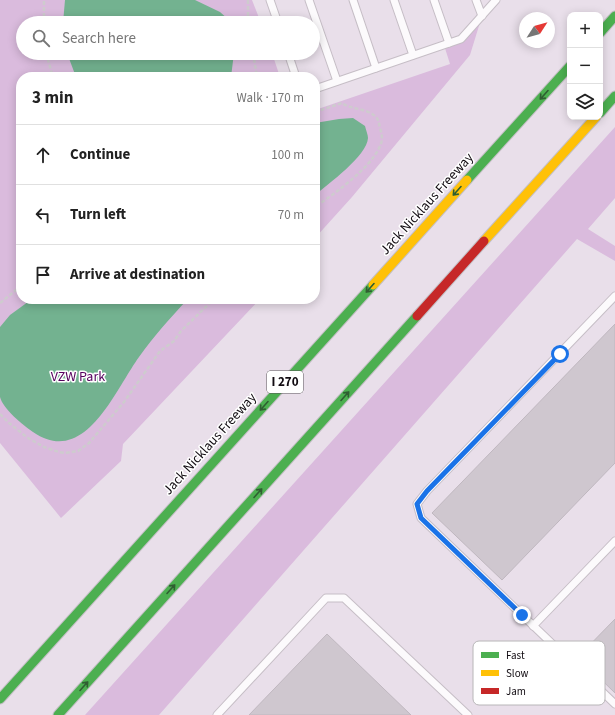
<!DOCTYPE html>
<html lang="en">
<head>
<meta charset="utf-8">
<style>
  body { margin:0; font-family:"Source Sans 3",sans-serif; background:#f6f6f6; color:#222 }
  .controls { position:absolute; right:12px; top:12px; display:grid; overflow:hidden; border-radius:8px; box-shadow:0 2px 10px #0003 }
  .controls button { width:36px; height:36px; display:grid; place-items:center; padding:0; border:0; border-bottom:1px solid #e0e0e0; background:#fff; color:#222; font:20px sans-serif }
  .compass { position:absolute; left:519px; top:12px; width:36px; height:36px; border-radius:50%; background:#fff; box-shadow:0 2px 10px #0003; rotate:54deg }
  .stop { position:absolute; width:12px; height:12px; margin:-9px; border:3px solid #1a73e8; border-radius:50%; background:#fff }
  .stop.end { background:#1a73e8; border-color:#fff; box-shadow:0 1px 4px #0008 }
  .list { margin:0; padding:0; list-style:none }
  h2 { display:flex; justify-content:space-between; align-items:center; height:52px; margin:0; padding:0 16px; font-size:17px }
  h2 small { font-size:13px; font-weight:400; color:#767676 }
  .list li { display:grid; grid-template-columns:26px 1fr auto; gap:12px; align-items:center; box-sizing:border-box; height:60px; padding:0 16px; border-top:1px solid #e0e0e0 }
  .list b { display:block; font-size:15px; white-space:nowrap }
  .list em { font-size:13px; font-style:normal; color:#767676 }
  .icon { flex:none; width:22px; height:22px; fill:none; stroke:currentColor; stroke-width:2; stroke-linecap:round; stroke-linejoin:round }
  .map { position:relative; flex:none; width:615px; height:715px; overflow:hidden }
  .search { position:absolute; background:#fff; box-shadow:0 2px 10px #0003; left:16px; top:16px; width:304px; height:44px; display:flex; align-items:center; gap:10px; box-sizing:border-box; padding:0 14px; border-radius:22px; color:#767676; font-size:15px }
  .panel { position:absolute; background:#fff; box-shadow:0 2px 10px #0003; left:16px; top:72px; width:304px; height:232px; border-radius:16px }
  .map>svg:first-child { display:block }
  .green { fill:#dabbdd }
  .water { fill:#73b290 }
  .building { fill:#cfc7cf; stroke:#bfb7bf }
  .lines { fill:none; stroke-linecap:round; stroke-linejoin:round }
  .lane-casing { stroke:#c6bec6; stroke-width:9 }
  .fast-casing { stroke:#c3bfc4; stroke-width:11 }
  .slow-casing { stroke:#c3bfc4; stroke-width:11 }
  .jam-casing { stroke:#c3bfc4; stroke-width:11 }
  .path { stroke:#cecbce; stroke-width:2.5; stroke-dasharray:4 2; stroke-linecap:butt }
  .lane { stroke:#fcfafc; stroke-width:7 }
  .fast { stroke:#4caf50; stroke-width:9 }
  .slow { stroke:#ffc107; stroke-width:9 }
  .jam { stroke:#c62828; stroke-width:9 }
  .oneway { stroke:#2f5e31 }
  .route { stroke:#1a73e8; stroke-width:5 }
  .labels { text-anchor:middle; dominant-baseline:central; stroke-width:3; stroke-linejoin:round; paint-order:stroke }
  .shield { fill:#fff; stroke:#595559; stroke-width:1 }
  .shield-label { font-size:13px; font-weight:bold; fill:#120c12 }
  .street-label { font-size:14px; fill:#120c12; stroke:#fff }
  .park-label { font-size:14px; fill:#55025e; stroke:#fff }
  .key { fill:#fff; stroke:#b8b6b8; stroke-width:1 }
  .key-label { font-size:11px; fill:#120c12 }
</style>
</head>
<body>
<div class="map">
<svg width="615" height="715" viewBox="0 0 615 715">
  <rect width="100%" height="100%" fill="#e9dfea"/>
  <g class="green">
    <path d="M0,0H252L261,23H23V53H272L280,77H21V299H260L123,444L121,461L61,518L0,443Z"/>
    <path d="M482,16L470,55L352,197L315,238V110L450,64L444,45L461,39Z"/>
    <path d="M615,127V198L588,229L615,246V261L577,239L159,715H85Z"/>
  </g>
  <g class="water">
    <path d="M65,0H195L220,12L229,20L230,23H63Z"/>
    <path d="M67,53H234L231,77H76Z"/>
    <path d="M353,118L365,126C366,130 368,135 368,138C367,156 328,184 315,195V123L339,119Z"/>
    <path d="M32,299H188C170,318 154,336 139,357C115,390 85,468 33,432C23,425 3,409 0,397C0,391 0,384 0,378C0,361 0,344 0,327L10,315Z"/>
  </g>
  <g class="building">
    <path d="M615,324V463L502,580L432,513Z"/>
    <path d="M615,619V693L578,657Z"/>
    <path d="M327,634L411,715H249Z"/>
  </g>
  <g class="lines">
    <g class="lane-casing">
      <g id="lane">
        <path d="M270,0L278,23"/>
        <path d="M309,0L337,81"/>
        <path d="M353,0L376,68"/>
        <path d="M394,0L413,55"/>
        <path d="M434,0L449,43"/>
        <path d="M476,0L482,16"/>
        <path d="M288,53L296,77"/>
        <path d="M315,89L461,39L496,0"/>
        <path d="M615,296L427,491L417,504L421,518L615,704"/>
        <path d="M533,626L615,541"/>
        <path d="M217,715L326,598H344L468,715"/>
      </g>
    </g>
    <g class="fast-casing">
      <g id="fast">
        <path d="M600,33L615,16"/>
        <path d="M600,113L615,96"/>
        <path d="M467,180L570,66"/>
        <path d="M0,699L373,285"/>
        <path d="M58,715L417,316"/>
      </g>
    </g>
    <g class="slow-casing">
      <g id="slow">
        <path d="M484,241L596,117"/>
        <path d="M373,285L467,180"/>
      </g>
    </g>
    <g class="jam-casing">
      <path id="jam" d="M417,316L484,241"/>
    </g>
    <g class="path">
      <path d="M248,0V23"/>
      <path d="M44,23V0"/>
      <path d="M46,53L53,77"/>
      <path d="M253,53L257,77"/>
      <path d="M315,112L342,103C352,110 367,108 376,117C379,120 379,124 380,128C382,134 383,140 380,146C371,168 334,194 315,207"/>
      <path d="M0,303L21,286"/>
      <path d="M0,414L9,423L28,438L44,447L59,452L65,453L78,451L89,443L124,402L160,351L174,341L181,331L214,299"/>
    </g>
    <use href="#lane" class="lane"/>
    <use href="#fast" class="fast"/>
    <use href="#slow" class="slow"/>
    <use href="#jam" class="jam"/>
  </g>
  <defs><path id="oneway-shaft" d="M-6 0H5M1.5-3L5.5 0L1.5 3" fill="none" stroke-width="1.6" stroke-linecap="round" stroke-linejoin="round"/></defs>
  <g class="oneway">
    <use href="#oneway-shaft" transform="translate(544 95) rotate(132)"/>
    <use href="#oneway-shaft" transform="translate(457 191) rotate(132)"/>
    <use href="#oneway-shaft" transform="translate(370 288) rotate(132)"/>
    <use href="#oneway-shaft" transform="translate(345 396) rotate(-48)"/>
    <use href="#oneway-shaft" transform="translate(264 406) rotate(132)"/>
    <use href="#oneway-shaft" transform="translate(258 493) rotate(-48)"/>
    <use href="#oneway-shaft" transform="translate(171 589) rotate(-48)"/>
    <use href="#oneway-shaft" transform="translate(84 686) rotate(-48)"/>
  </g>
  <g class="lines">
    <path class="route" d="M522,615L421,518L417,504L427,491L560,354"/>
  </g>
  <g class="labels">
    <rect class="shield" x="267" y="371" width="36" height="22" rx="3"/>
    <g class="shield-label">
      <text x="285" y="382">I 270</text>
    </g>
    <g class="street-label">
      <text transform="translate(427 204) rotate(-48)">Jack Nicklaus Freeway</text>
      <text transform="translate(210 444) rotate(-48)">Jack Nicklaus Freeway</text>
    </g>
    <g class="park-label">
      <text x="78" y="377">VZW Park</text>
    </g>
  </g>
  <rect x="473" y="641" width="132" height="64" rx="6" class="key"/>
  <rect x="481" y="652" width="18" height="6" fill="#4caf50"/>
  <rect x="481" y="670" width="18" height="6" fill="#ffc107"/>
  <rect x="481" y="688" width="18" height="6" fill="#c62828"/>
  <g class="key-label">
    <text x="506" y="659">Fast</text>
    <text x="506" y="677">Slow</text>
    <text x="506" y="695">Jam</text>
  </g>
</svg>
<div class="controls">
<button>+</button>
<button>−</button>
<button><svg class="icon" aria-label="layers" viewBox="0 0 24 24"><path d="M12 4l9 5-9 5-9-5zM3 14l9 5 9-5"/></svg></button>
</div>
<svg class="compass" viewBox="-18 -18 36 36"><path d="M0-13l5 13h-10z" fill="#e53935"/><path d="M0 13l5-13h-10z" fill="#767676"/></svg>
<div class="stop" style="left:560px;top:354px"></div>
<div class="stop end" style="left:522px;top:615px"></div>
<div class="search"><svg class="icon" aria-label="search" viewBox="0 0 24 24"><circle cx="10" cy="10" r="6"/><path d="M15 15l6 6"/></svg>Search here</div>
<section class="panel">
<h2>3 min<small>Walk · 170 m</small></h2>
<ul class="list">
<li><svg class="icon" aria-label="ahead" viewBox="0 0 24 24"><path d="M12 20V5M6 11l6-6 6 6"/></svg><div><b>Continue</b></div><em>100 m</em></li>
<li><svg class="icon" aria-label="left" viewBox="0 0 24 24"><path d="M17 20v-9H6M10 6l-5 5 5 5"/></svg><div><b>Turn left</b></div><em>70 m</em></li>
<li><svg class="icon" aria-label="arrive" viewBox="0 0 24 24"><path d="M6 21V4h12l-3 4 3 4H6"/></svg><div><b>Arrive at destination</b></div></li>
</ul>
</section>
</div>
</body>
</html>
